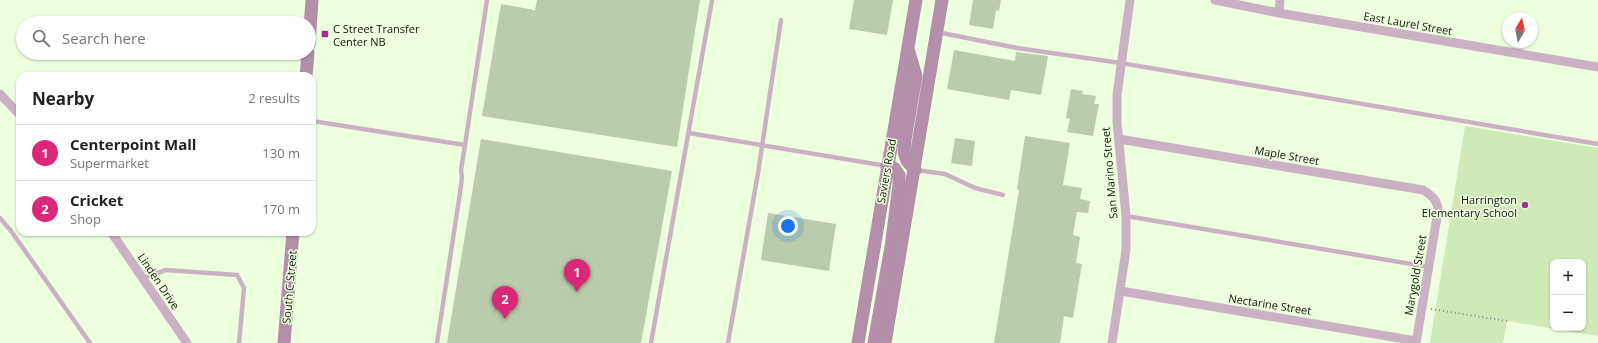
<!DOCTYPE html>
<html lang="en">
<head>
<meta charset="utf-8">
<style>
  body { margin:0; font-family:"Open Sans",sans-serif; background:#f2f2f2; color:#222 }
  .controls { position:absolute; right:12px; bottom:12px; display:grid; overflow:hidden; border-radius:8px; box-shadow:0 1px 3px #0004 }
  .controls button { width:36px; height:36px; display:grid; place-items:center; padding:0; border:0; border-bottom:1px solid #e0e0e0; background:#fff; color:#222; font:20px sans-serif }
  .compass { position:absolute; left:1502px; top:12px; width:36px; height:36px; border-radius:50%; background:#fff; box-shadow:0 1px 3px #0004; rotate:9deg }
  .you { position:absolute; left:788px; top:226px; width:14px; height:14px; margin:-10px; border:3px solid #fff; border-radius:50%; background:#1a73e8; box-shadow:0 0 0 6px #1a73e833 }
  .badge { display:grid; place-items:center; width:26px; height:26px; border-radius:50%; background:#db2777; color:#fff; font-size:13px; font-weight:700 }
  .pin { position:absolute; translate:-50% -33px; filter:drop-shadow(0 1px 2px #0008) }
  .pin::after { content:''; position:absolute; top:21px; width:14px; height:12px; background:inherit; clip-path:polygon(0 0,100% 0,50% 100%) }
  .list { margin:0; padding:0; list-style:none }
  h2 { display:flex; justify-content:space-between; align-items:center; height:52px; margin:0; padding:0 16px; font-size:17px }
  h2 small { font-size:13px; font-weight:400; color:#767676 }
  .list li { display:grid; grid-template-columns:26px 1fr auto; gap:12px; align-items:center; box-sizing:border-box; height:56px; padding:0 16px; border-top:1px solid #e0e0e0 }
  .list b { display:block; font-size:15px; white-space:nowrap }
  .list p { margin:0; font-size:13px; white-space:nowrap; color:#767676 }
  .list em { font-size:13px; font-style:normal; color:#767676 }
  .icon { flex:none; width:22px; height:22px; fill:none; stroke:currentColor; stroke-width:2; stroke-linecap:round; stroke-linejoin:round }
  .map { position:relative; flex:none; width:1598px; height:343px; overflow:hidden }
  .search { position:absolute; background:#fff; box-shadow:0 1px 3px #0004; left:16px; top:16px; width:300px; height:44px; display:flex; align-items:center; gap:10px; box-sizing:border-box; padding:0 14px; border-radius:22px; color:#767676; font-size:15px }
  .panel { position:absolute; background:#fff; box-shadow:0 1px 3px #0004; left:16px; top:72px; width:300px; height:164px; border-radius:12px }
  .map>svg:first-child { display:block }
  .green { fill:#cfeab7; fill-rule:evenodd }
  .building { fill:#bbcbae }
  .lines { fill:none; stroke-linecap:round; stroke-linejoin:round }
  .path { stroke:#85907b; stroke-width:2; stroke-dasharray:1 3; stroke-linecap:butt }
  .lane { stroke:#cbb1c4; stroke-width:4.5 }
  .street { stroke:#cbb1c4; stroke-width:9 }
  .secondary { stroke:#b38faa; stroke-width:13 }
  .poi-dot { fill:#a0318f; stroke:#eeffe0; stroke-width:1.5 }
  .labels { text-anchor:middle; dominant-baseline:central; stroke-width:3; stroke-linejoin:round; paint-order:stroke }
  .street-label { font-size:11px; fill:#0f150a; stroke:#eeffe0 }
  .poi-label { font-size:11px; fill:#0f150a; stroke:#eeffe0; text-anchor:start }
</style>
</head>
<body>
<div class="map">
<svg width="1598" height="343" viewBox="0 0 1598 343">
  <rect width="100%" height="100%" fill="#eeffe0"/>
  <path class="green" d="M1465,126L1598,148V336L1507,321L1503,343H1430ZM1553,262H1583V328H1553Z"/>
  <g class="building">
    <path d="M537,0H700L677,147L482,116L501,4L535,10Z"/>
    <path d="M854,0H893L887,35L849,29Z"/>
    <path d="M973,0H1001L999,11L996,10L993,29L969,25Z"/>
    <path d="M954,50L1015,61L1016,52L1048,56L1041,95L1011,90L1009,100L947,89Z"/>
    <path d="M1071,89L1083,91L1082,94L1096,96L1094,104H1099L1093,136L1067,132L1070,119L1066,118Z"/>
    <path d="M1025,136L1070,143L1063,185L1082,188L1080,199L1090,201L1088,213L1077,212L1073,235L1080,237L1076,263L1082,264L1073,318L1064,316L1060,343H994L1019,190L1017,189Z"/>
    <path d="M955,138L975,141L972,166L951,163Z"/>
    <path d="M481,139L672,171L641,343H447Z"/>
    <path d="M768,213L836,224L829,271L761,260Z"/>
  </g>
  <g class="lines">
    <path class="path" d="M1431,309L1507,321"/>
    <g class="lane">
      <path d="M937,32L1017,48L1121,63L1598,144"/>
      <path d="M312,121L465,145L461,170L462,177L460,193L437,343"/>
      <path d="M689,133L887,166"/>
      <path d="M465,145L487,0"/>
      <path d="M916,170L945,174L975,188L1003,195"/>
      <path d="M1126,216L1429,267"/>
      <path d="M0,218L11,231L90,343"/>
      <path d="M143,278L166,270L237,275L244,288L239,343"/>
      <path d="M651,343L712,0"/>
      <path d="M728,343L758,173L781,20"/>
    </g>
    <g class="street">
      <path d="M1215,0L1279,13L1598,67"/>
      <path d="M1279,13L1280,0"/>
      <path d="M0,94L20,115"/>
      <path d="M1119,139L1423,190C1431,195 1438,200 1438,211L1416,343"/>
      <path d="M111,232L187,343"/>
      <path d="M1121,291L1416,341"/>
      <path d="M1112,343L1126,250V216L1117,122V95L1130,0"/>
    </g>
    <g class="secondary">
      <path d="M309,44L312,0"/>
      <path d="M909,52L916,76L905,140L904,152L907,161L915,170"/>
      <path d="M306,76L308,53"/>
      <path d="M284,343L293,232"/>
      <path d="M858,343L916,0"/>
      <path d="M874,343L891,247L899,185V175L894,168L887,166"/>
      <path d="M885,343L942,0"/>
    </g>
  </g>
  <g class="poi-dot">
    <rect x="321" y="30" width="8" height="8" rx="2"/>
    <circle cx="1525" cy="205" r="4"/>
  </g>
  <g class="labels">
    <g class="street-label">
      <text transform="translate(1408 23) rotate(10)">East Laurel Street</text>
      <text transform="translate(1287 155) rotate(10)">Maple Street</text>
      <text transform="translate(886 171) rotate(-80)">Saviers Road</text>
      <text transform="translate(1109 173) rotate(-95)">San Marino Street</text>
      <text transform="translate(1415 275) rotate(-80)">Marygold Street</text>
      <text transform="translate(159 281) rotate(56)">Linden Drive</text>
      <text transform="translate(289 287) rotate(-85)">South C Street</text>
      <text transform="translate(1270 304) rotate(9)">Nectarine Street</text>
    </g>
    <g class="poi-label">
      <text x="333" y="28">C Street Transfer<tspan x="333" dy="13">Center NB</tspan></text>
      <text x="1517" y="199" text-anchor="end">Harrington<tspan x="1517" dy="13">Elementary School</tspan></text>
    </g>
  </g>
</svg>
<div class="controls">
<button>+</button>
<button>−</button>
</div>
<svg class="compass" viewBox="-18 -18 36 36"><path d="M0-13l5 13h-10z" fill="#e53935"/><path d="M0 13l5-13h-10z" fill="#767676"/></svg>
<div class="you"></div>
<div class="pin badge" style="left:577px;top:292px">1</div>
<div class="pin badge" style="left:505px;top:319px">2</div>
<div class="search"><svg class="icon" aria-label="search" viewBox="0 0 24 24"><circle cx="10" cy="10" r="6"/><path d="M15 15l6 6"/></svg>Search here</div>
<section class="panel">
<h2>Nearby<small>2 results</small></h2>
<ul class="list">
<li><span class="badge">1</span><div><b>Centerpoint Mall</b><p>Supermarket</p></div><em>130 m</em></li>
<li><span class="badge">2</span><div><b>Cricket</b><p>Shop</p></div><em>170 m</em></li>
</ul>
</section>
</div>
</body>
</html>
